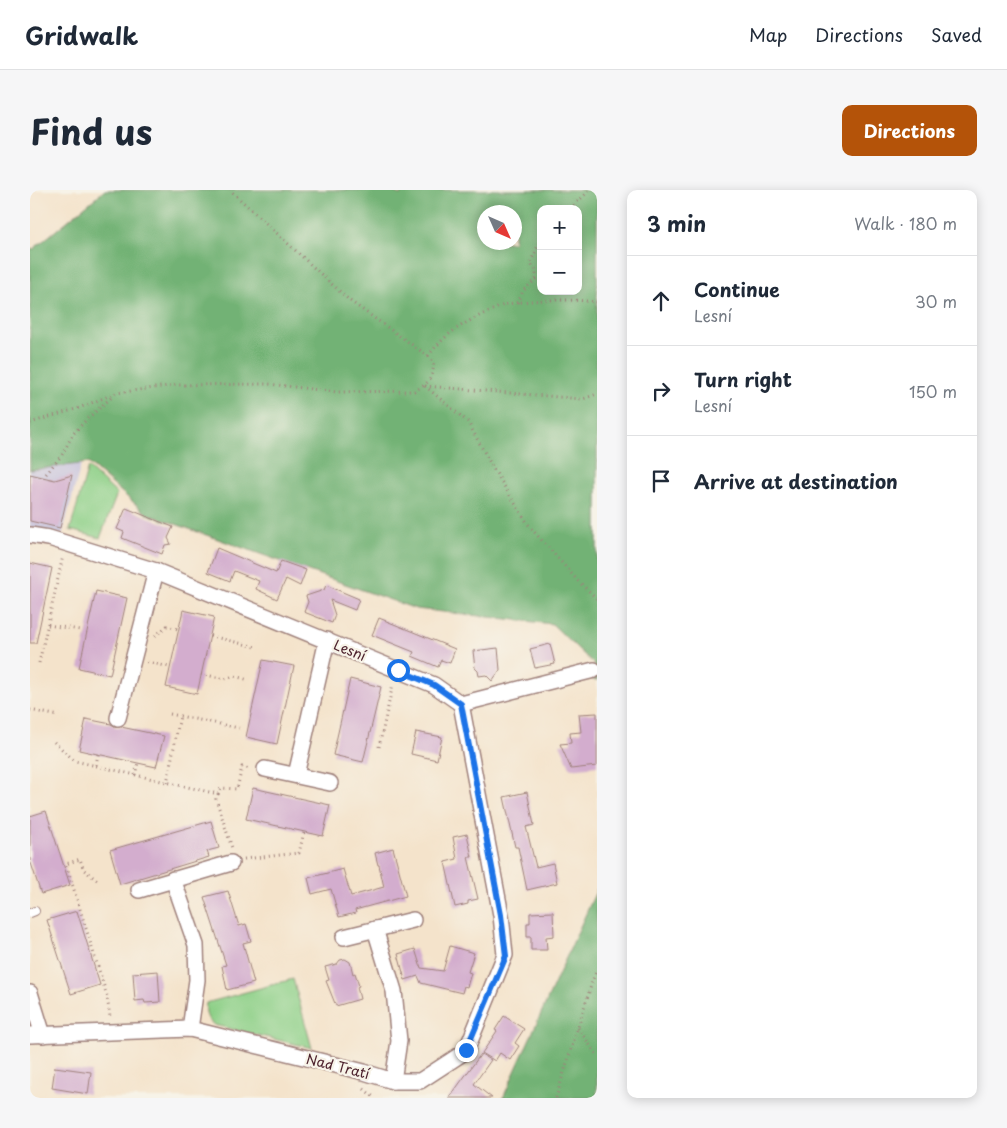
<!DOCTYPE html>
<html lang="en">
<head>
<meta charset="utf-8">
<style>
  body { margin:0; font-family:"Playpen Sans",sans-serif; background:#f6f6f7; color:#1f2937 }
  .controls { position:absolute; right:15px; top:15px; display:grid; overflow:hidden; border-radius:10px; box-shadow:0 2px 12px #0003 }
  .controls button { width:45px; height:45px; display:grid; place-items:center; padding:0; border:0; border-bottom:1px solid #e0e1e3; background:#fff; color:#1f2937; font:25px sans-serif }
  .compass { position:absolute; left:447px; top:15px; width:45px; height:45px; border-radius:50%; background:#fff; box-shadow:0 2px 12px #0003; rotate:135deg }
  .stop { position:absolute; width:15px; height:15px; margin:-11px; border:4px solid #1a73e8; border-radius:50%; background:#fff }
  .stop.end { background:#1a73e8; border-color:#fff; box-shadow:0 1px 5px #0008 }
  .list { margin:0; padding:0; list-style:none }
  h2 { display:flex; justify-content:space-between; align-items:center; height:65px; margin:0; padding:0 20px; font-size:21px }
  h2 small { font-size:16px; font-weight:400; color:#747a83 }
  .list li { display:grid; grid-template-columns:32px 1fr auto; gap:15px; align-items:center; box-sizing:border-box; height:90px; padding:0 20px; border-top:1px solid #e0e1e3 }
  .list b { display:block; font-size:19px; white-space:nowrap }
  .list p { margin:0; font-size:16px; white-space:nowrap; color:#747a83 }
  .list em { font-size:16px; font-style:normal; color:#747a83 }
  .icon { flex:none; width:28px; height:28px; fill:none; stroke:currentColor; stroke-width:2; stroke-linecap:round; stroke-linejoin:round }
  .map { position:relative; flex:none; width:567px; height:908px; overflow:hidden; border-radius:10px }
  header { display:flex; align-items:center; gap:30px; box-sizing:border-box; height:70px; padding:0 25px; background:#fff; border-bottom:1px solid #e0e1e3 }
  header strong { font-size:24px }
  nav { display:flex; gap:28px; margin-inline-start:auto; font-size:18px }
  .intro { display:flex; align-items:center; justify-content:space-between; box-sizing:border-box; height:120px; padding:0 30px }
  h1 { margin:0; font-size:35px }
  .button { padding:12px 22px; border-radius:10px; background:#b45309; color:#fff; font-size:18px; font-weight:700 }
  main { display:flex; gap:30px; padding:0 30px }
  aside { flex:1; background:#fff; border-radius:10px; box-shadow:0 2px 12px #0003 }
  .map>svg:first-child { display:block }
  .industrial { fill:#c4c0db }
  .green { fill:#8ed088; stroke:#6c785a }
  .forest { fill:#72b274; stroke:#5e6850; fill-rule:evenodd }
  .building { fill:#d3adce }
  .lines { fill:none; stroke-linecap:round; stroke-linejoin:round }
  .service-casing { stroke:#9f817b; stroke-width:10 }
  .minor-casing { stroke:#9f817b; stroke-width:18 }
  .path { stroke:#9f817b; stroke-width:3; stroke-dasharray:1 4; stroke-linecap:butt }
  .service { stroke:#fff; stroke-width:8 }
  .minor { stroke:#fff; stroke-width:15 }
  .route { stroke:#1a73e8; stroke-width:6 }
  .labels { text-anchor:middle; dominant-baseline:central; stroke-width:4.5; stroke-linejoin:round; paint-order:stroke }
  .street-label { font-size:14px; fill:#4a1f2b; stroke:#f7f3e8 }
</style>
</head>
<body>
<header>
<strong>Gridwalk</strong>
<nav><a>Map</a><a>Directions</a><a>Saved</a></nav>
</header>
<div class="intro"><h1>Find us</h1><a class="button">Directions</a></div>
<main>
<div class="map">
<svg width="567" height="908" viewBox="0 0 567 908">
  <rect width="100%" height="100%" fill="#f7f3e8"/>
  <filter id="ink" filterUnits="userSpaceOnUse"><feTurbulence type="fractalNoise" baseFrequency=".02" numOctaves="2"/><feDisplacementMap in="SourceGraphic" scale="10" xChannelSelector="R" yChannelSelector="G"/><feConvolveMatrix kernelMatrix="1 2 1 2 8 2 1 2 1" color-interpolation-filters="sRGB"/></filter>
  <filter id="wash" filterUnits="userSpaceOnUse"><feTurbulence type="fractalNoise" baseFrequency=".0096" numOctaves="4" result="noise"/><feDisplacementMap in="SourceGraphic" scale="20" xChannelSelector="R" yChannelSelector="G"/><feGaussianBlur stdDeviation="1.12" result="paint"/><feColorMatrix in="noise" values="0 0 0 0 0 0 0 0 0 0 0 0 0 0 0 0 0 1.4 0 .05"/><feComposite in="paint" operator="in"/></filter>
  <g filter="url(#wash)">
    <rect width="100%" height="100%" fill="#f4e3cb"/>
    <path class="industrial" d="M51,274L32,345L0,338V280Z"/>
    <g class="green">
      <path d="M58,277L87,304L70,348L40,340Z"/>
      <path d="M263,789L282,858L184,835C176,829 175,823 176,813Z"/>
    </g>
    <g class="forest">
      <path d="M75,0H361L370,5L373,0H567V490H563L564,474L522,434L386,419L117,324L58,273L0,280V57L2,60ZM511,19H548V101H511ZM454,22H484V52H454Z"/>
      <path d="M567,699V908H473Z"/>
    </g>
    <g id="blocks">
      <g class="building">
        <path d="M0,284L25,290L42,285L30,338L0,331Z"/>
        <path d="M96,318L143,337L138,348L141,354L135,355L132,364L92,348L94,342L87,339Z"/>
        <path d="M187,358L246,383L251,371L276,380L270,396L256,389L247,409L226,399L229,391L204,381L200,391L178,382Z"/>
        <path d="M0,373L22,378L6,453H0Z"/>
        <path d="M296,395L329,409L325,420L300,410L305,425L302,433L274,422L278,412L276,406L294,400Z"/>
        <path d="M66,401L97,408L80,485L49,478Z"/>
        <path d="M153,420L184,427L167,504L136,497Z"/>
        <path d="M349,428L425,459L420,473L411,470L408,477L382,466L384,462L342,445Z"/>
        <path d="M520,454L525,474L505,478L500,459Z"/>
        <path d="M468,458L470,480L462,491L456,485L449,486L448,481L445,478L443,461Z"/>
        <path d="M233,470L264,476L247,554L216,547Z"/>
        <path d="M320,489L351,497L333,572L303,565Z"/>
        <path d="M567,523V576L541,579L530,554L541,553L540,543L551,542L549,524Z"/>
        <path d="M56,529L81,534L86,537H91L134,546L126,577L49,560Z"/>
        <path d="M386,542L412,547L407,570L381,564Z"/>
        <path d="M223,598L300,615L293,646L216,629Z"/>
        <path d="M497,602L504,635L496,637L506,677L523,673L527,693L497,700L488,657H485L474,607Z"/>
        <path d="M16,621L40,695L11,704L0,670V626Z"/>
        <path d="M181,631L189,658L177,661L179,667L90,694L80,660Z"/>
        <path d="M437,644L442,667H438L448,709L438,711V714L425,717L415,672L427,669L423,647Z"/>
        <path d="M363,658L376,706L325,720L326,723L309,727L301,699L282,704L278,688L313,679L321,706L354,697L349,675H348L345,663Z"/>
        <path d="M198,701L209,736L216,734L221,751L213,753L224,793L197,800L192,776L196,775L174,707Z"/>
        <path d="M47,721L70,795L41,804L17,730Z"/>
        <path d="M523,722L524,746L516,747L517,760H501V747H497V733H500V723Z"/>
        <path d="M420,756L444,763L438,782L441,783L437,797L434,796L432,803L391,793L388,786L375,790L368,764L385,759L391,778L413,781Z"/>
        <path d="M315,769L320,772L323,784L325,783L329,796L327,797L330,809L306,816L296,791L299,790L295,777L307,774L310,770Z"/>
        <path d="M128,781L130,812L115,813L114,810L105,811L103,783Z"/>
        <path d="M474,826L494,839L485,853L489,856L480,870L470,863L465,871L452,863L467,841L465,840Z"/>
        <path d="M451,864L461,870L444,894L462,908H419Z"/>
        <path d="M25,877L61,882L58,904L22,898Z"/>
      </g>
    </g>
  </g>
  <g filter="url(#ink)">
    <use href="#blocks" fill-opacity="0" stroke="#9f817b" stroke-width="1"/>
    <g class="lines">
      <g class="service-casing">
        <path id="service" d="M0,723L5,721"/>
      </g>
      <g class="minor-casing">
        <g id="minor">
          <path d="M0,345L19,348L126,381L404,495L431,514L471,725L475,765L436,861L390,891H363L334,882L160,839L0,845"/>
          <path d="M431,514L564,480"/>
          <path d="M88,528L126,381"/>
          <path d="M235,579L300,593"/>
          <path d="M266,585L297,450"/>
          <path d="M143,689L166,755L167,790L160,839"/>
          <path d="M109,700L201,673"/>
          <path d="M345,739L364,801L369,851L363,891"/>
          <path d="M314,747L383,730"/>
          <path d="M0,803L13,845"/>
        </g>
      </g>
      <g class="path">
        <path d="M540,19L560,0"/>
        <path d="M488,113L493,101L506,89V80L500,73L511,50"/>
        <path d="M398,166C416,143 433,133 460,121C465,119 472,115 478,114C504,109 541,109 567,112"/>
        <path d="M395,196L438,232L464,280L500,337L548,391L567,409"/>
        <path d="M395,196L553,209L567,204"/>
        <path d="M0,233L49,218L86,203L146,195L239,194L307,202L384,201C398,194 401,191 404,175L398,166L320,111L200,0"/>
        <path d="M16,284L32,265L43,244L57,229L83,206"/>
        <path d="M18,435L50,440"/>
        <path d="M125,446L137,436L148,439"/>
        <path d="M180,446L226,457"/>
        <path d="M117,472L140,477"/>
        <path d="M9,473L33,366"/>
        <path d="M171,484L195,489L204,486L219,490"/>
        <path d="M0,520L29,526"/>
        <path d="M140,524L209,538"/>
        <path d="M24,552L45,571L188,604L186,609L202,658"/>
        <path d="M349,557L363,494"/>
        <path d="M66,575L68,564"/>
        <path d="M105,585L108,573"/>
        <path d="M137,593L150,526"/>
        <path d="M188,604L191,598L207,599L212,577L220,579"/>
        <path d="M214,669L269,663L274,642"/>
        <path d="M67,690L54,680L50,669L36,674L77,806L80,827"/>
        <path d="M548,838L567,865"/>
        <path d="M334,899L345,908"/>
        <path d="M526,908L563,789L567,780"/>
      </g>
      <use href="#service" class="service"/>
      <use href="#minor" class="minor"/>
    </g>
  </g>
  <g class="lines" filter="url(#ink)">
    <path class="route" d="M368,480L404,495L431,514L471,725L476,766L436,860"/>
  </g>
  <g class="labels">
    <g class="street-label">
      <text transform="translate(320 460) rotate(22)">Lesní</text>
      <text transform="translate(308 876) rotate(14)">Nad Tratí</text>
    </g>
  </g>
</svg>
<div class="controls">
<button>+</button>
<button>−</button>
</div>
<svg class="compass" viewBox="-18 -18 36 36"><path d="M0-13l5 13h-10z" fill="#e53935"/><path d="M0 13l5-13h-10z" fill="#747a83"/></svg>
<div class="stop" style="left:368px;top:480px"></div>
<div class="stop end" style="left:436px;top:860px"></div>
</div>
<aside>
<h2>3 min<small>Walk · 180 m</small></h2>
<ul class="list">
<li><svg class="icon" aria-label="ahead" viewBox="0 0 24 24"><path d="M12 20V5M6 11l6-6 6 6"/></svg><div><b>Continue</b><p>Lesní</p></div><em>30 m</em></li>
<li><svg class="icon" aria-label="right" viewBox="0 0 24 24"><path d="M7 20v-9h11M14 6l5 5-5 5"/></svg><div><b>Turn right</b><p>Lesní</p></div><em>150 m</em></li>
<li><svg class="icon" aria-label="arrive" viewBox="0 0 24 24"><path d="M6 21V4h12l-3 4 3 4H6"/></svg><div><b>Arrive at destination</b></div></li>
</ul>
</aside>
</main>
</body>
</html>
